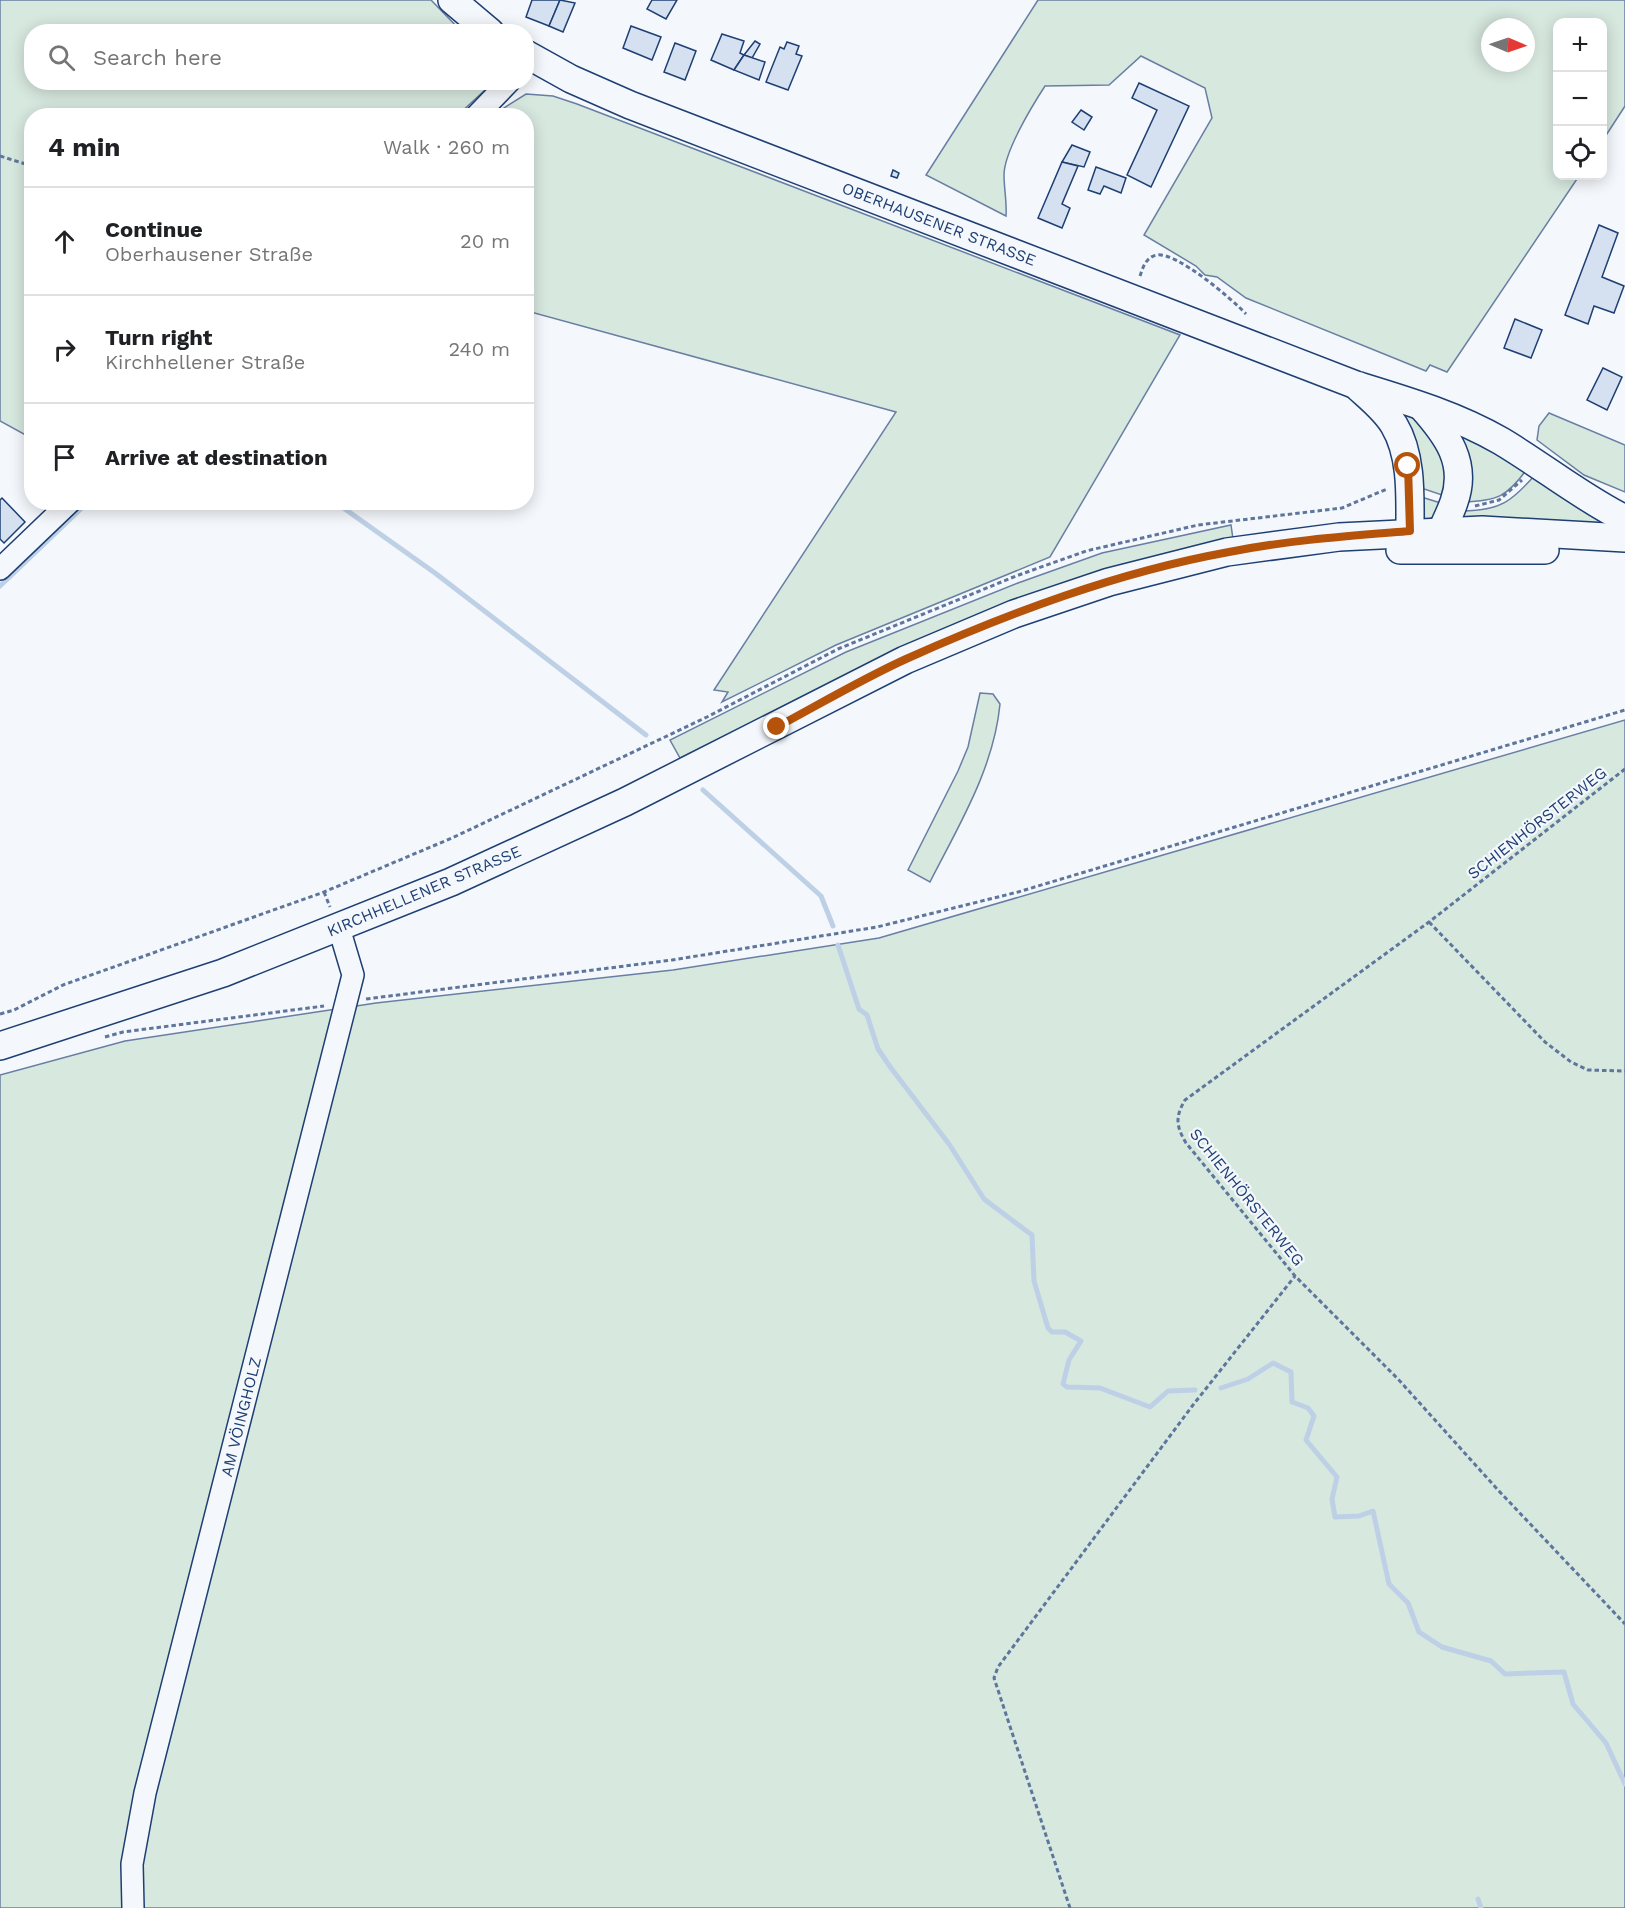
<!DOCTYPE html>
<html lang="en">
<head>
<meta charset="utf-8">
<style>
  body { margin:0; font-family:"Work Sans",sans-serif; background:#f6f6f6; color:#202124 }
  .controls { position:absolute; right:18px; top:18px; display:grid; overflow:hidden; border-radius:12px; box-shadow:0 3px 15px #0003 }
  .controls button { width:54px; height:54px; display:grid; place-items:center; padding:0; border:0; border-bottom:2px solid #e0e0e0; background:#fff; color:#202124; font:30px sans-serif }
  .compass { position:absolute; left:1481px; top:18px; width:54px; height:54px; border-radius:50%; background:#fff; box-shadow:0 3px 15px #0003; rotate:92deg }
  .stop { position:absolute; width:18px; height:18px; margin:-14px; border:4px solid #b45309; border-radius:50%; background:#fff }
  .stop.end { background:#b45309; border-color:#fff; box-shadow:0 2px 6px #0008 }
  .list { margin:0; padding:0; list-style:none }
  h2 { display:flex; justify-content:space-between; align-items:center; height:78px; margin:0; padding:0 24px; font-size:26px }
  h2 small { font-size:20px; font-weight:400; color:#757577 }
  .list li { display:grid; grid-template-columns:39px 1fr auto; gap:18px; align-items:center; box-sizing:border-box; height:108px; padding:0 24px; border-top:2px solid #e0e0e0 }
  .list b { display:block; font-size:22px; white-space:nowrap }
  .list p { margin:0; font-size:20px; white-space:nowrap; color:#757577 }
  .list em { font-size:20px; font-style:normal; color:#757577 }
  .icon { flex:none; width:33px; height:33px; fill:none; stroke:currentColor; stroke-width:2; stroke-linecap:round; stroke-linejoin:round }
  .map { position:relative; flex:none; width:1625px; height:1908px; overflow:hidden }
  .search { position:absolute; background:#fff; box-shadow:0 3px 15px #0003; left:24px; top:24px; width:510px; height:66px; display:flex; align-items:center; gap:15px; box-sizing:border-box; padding:0 21px; border-radius:24px; color:#757577; font-size:22px }
  .panel { position:absolute; background:#fff; box-shadow:0 3px 15px #0003; left:24px; top:108px; width:510px; height:402px; border-radius:24px }
  .map>svg:first-child { display:block }
  .green { fill:#d7e8df; stroke:#687fa3; stroke-width:1.5; fill-rule:evenodd }
  .lines { fill:none; stroke-linecap:round; stroke-linejoin:round }
  .stream { stroke:#bed0e5; stroke-width:5 }
  .building { fill:#d5e0f0; stroke:#1d3f73; stroke-width:1.5 }
  .minor-casing { stroke:#1d3f73; stroke-width:24 }
  .major-casing { stroke:#1d3f73; stroke-width:30 }
  .path { stroke:#5e769c; stroke-width:3; stroke-dasharray:4.5 3; stroke-linecap:butt }
  .minor { stroke:#f4f7fb; stroke-width:21 }
  .major { stroke:#f4f7fb; stroke-width:27 }
  .route { stroke:#b45309; stroke-width:8 }
  .labels { text-anchor:middle; dominant-baseline:central; stroke-width:4.5; stroke-linejoin:round; paint-order:stroke }
  .street-label { font-size:16px; fill:#1d3f73; stroke:#f4f7fb }
</style>
</head>
<body>
<div class="map">
<svg width="1625" height="1908" viewBox="0 0 1625 1908">
  <rect width="100%" height="100%" fill="#f4f7fb"/>
  <g class="green">
    <path d="M0,0H431L461,31L32,32V82L487,83L485,90L458,115L32,116L31,438L0,421Z"/>
    <path d="M1038,0H1625V106L1603,140L1602,22H1558V176H1579L1447,372L1430,365L1426,371L1246,298L1217,277L1205,275L1196,266L1144,235L1212,118L1205,88L1141,56L1109,85L1045,86C1032,106 1004,152 1004,175C1004,189 1007,202 1006,216L926,175ZM1490,27H1526V63H1490Z"/>
    <path d="M526,94L553,96L577,104L1180,335L1050,557L836,645L722,702L728,692L714,690L896,412L527,311L526,116L493,115Z"/>
    <path d="M1406,409L1443,450L1448,497L1418,487L1400,414Z"/>
    <path d="M1549,413L1625,445V492L1584,475L1537,440L1539,426Z"/>
    <path d="M1450,427L1527,469C1507,497 1497,501 1463,502Z"/>
    <path d="M1535,475L1615,525L1460,519L1465,511C1501,510 1512,501 1535,475Z"/>
    <path d="M1418,496L1444,504L1436,516L1427,520L1422,517Z"/>
    <path d="M1231,525L1233,539L869,663L680,758L670,740L846,652L1018,583L1102,553Z"/>
    <path d="M980,693L993,694L1000,704C994,768 959,825 930,882L908,870L958,771L968,747Z"/>
    <path d="M1625,720V1908H0V1075L125,1041L376,1003L673,970L879,938Z"/>
  </g>
  <g class="lines">
    <g class="stream">
      <path d="M335,502L435,573L646,735"/>
      <path d="M0,586L88,502"/>
      <path d="M703,790L821,896L833,926"/>
      <path d="M838,945L859,1009L867,1015L878,1049L891,1068L949,1144L984,1199L1032,1235L1034,1281L1048,1328L1052,1332H1065L1081,1341L1069,1360L1063,1384L1067,1387L1100,1388L1150,1407L1168,1391L1195,1390"/>
      <path d="M1221,1388L1248,1379L1273,1363L1291,1372L1292,1402L1308,1408L1314,1416L1306,1440L1337,1477L1332,1499L1335,1517L1359,1516L1373,1511L1389,1584L1408,1603L1419,1632L1442,1647L1491,1661L1505,1674L1564,1672L1573,1704L1606,1743L1625,1784"/>
      <path d="M1478,1899L1481,1908"/>
    </g>
  </g>
  <g class="building">
    <path d="M532,0H560L549,26L526,17Z"/>
    <path d="M560,0L575,3L563,32L549,26Z"/>
    <path d="M652,0H677L666,19L647,9Z"/>
    <path d="M631,26L661,37L652,60L623,48Z"/>
    <path d="M722,34L744,41L740,53L744,55L734,70L711,60Z"/>
    <path d="M755,41L760,44L752,58L744,55Z"/>
    <path d="M787,42L799,46L796,54L802,56L788,90L766,82L780,47L784,49Z"/>
    <path d="M675,43L696,51L685,80L664,72Z"/>
    <path d="M744,55L765,62L759,80L734,70Z"/>
    <path d="M1139,83L1189,106L1151,187L1127,175L1157,110L1132,98Z"/>
    <path d="M1081,110L1092,117L1084,130L1072,122Z"/>
    <path d="M1072,145L1090,152L1084,167L1062,162Z"/>
    <path d="M1062,162L1078,166L1062,204L1070,208L1062,228L1038,218Z"/>
    <path d="M1096,167L1126,178L1121,193L1104,186L1100,194L1088,190Z"/>
    <path d="M893,170L899,173L897,178L891,176Z"/>
    <path d="M1599,225L1618,233L1602,277L1624,286L1614,313L1594,306L1588,324L1565,315Z"/>
    <path d="M1515,319L1542,330L1531,358L1504,348Z"/>
    <path d="M1603,368L1622,377L1607,410L1587,400Z"/>
    <path d="M2,498L25,522L4,543L0,539V500Z"/>
  </g>
  <g class="lines">
    <g class="minor-casing">
      <g id="minor">
        <path d="M476,116L509,82"/>
        <path d="M0,569L70,502"/>
        <path d="M133,1908L132,1864L145,1793L353,975L339,928"/>
      </g>
    </g>
    <g class="major-casing">
      <g id="major">
        <path d="M452,0L490,32"/>
        <path d="M526,54L571,79L630,105L1356,385C1405,400 1456,415 1501,441C1543,466 1581,497 1625,519"/>
        <path d="M1359,388C1371,399 1385,410 1394,425C1415,460 1409,509 1410,548"/>
        <path d="M1422,407C1447,435 1468,463 1454,502C1449,517 1441,529 1437,545"/>
        <path d="M1400,550H1545"/>
        <path d="M0,1046L223,973L451,882L625,802L905,660L1014,614L1109,582L1227,552L1339,537L1482,530L1625,538"/>
      </g>
    </g>
    <g class="path">
      <path d="M0,156L32,166"/>
      <path d="M1140,276C1143,267 1146,257 1157,255C1177,252 1232,299 1246,314"/>
      <path d="M1475,506L1499,500L1522,480"/>
      <path d="M1625,769L1429,922L1185,1100C1175,1117 1176,1126 1186,1143L1295,1276L1398,1379L1498,1490L1625,1624"/>
      <path d="M324,892L330,907"/>
      <path d="M1429,922L1545,1042L1571,1062L1588,1070L1625,1071"/>
      <path d="M366,999L672,960L877,927L1018,892L1625,710"/>
      <path d="M0,1014L14,1010L63,985L324,892L452,838L707,717L838,649L1016,576L1086,551L1198,525L1342,508L1387,489"/>
      <path d="M105,1037L123,1032L324,1006"/>
      <path d="M1070,1908L994,1678L998,1667L1193,1405L1295,1276"/>
    </g>
    <use href="#minor" class="minor"/>
    <use href="#major" class="major"/>
  </g>
  <g class="lines">
    <path class="route" d="M777,727C820,704 862,679 906,659C1009,613 1118,572 1229,552C1289,540 1349,536 1410,531L1408,466"/>
  </g>
  <g class="labels">
    <g class="street-label">
      <text transform="translate(939 224) rotate(21)">OBERHAUSENER STRASSE</text>
      <text transform="translate(1537 823) rotate(-38)">SCHIENHÖRSTERWEG</text>
      <text transform="translate(424 891) rotate(-23)">KIRCHHELLENER STRASSE</text>
      <text transform="translate(1247 1197) rotate(51)">SCHIENHÖRSTERWEG</text>
      <text transform="translate(241 1417) rotate(-76)">AM VÖINGHOLZ</text>
    </g>
  </g>
</svg>
<div class="controls">
<button>+</button>
<button>−</button>
<button><svg class="icon" aria-label="locate" viewBox="0 0 24 24"><circle cx="12" cy="12" r="6"/><path d="M12 2v4M12 18v4M2 12h4M18 12h4"/></svg></button>
</div>
<svg class="compass" viewBox="-18 -18 36 36"><path d="M0-13l5 13h-10z" fill="#e53935"/><path d="M0 13l5-13h-10z" fill="#757577"/></svg>
<div class="stop" style="left:1408px;top:466px"></div>
<div class="stop end" style="left:777px;top:727px"></div>
<div class="search"><svg class="icon" aria-label="search" viewBox="0 0 24 24"><circle cx="10" cy="10" r="6"/><path d="M15 15l6 6"/></svg>Search here</div>
<section class="panel">
<h2>4 min<small>Walk · 260 m</small></h2>
<ul class="list">
<li><svg class="icon" aria-label="ahead" viewBox="0 0 24 24"><path d="M12 20V5M6 11l6-6 6 6"/></svg><div><b>Continue</b><p>Oberhausener Straße</p></div><em>20 m</em></li>
<li><svg class="icon" aria-label="right" viewBox="0 0 24 24"><path d="M7 20v-9h11M14 6l5 5-5 5"/></svg><div><b>Turn right</b><p>Kirchhellener Straße</p></div><em>240 m</em></li>
<li><svg class="icon" aria-label="arrive" viewBox="0 0 24 24"><path d="M6 21V4h12l-3 4 3 4H6"/></svg><div><b>Arrive at destination</b></div></li>
</ul>
</section>
</div>
</body>
</html>
